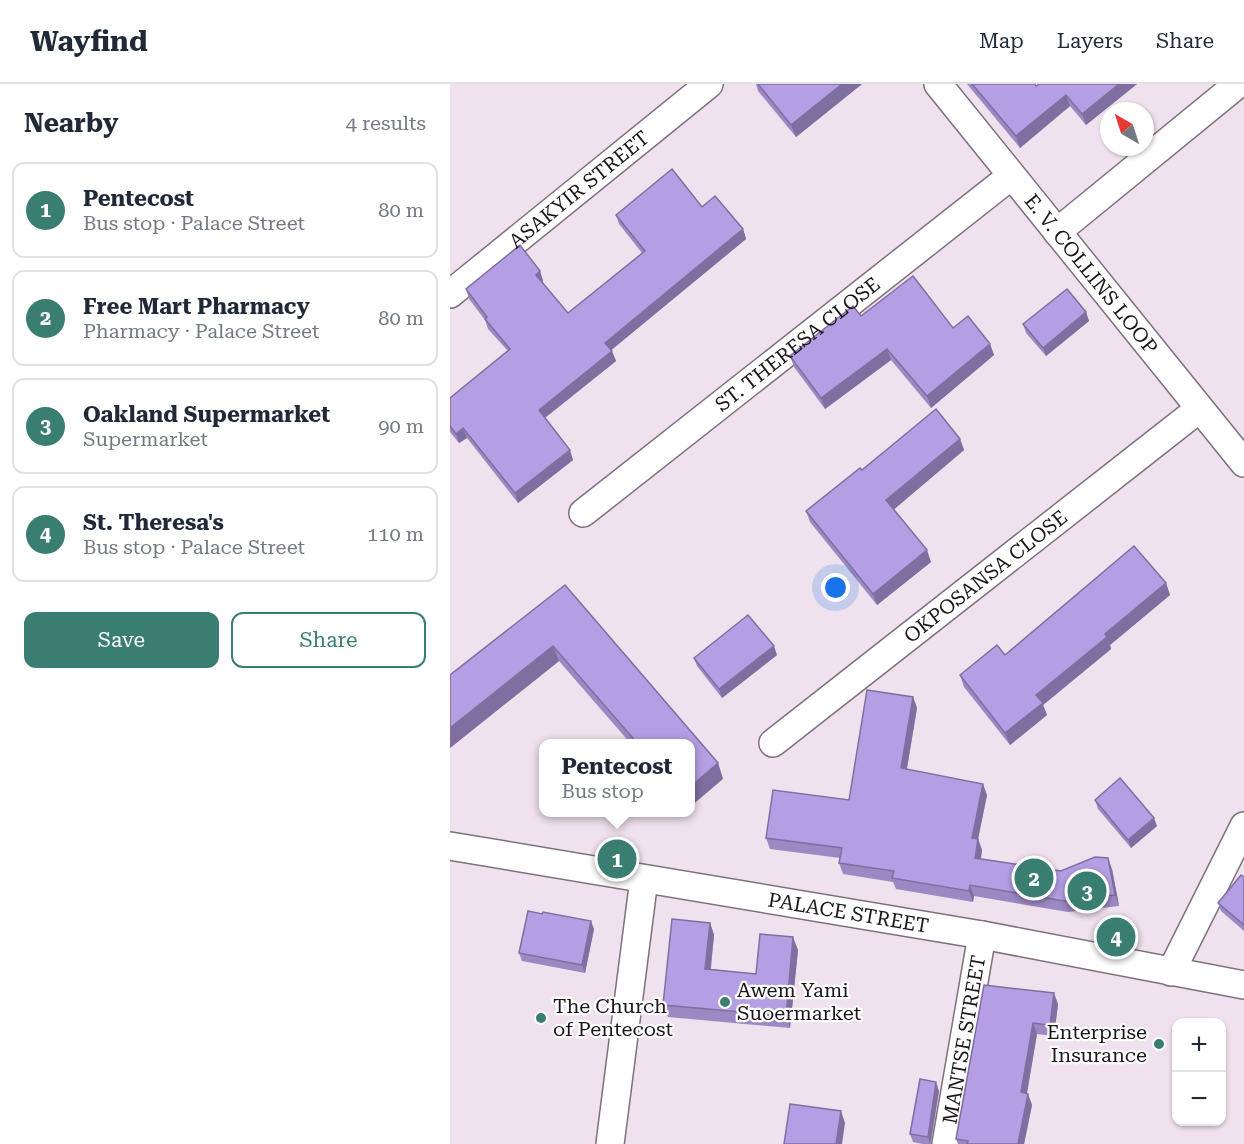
<!DOCTYPE html>
<html lang="en">
<head>
<meta charset="utf-8">
<style>
  body { margin:0; font-family:"Roboto Serif",serif; background:#f2f2f3; color:#1f2937 }
  .controls { position:absolute; right:18px; bottom:18px; display:grid; overflow:hidden; border-radius:12px; box-shadow:0 2px 4px #0004 }
  .controls button { width:54px; height:54px; display:grid; place-items:center; padding:0; border:0; border-bottom:2px solid #e0e1e3; background:#fff; color:#1f2937; font:30px sans-serif }
  .compass { position:absolute; left:650px; top:18px; width:54px; height:54px; border-radius:50%; background:#fff; box-shadow:0 2px 4px #0004; rotate:321deg }
  .you { position:absolute; left:386px; top:504px; width:21px; height:21px; margin:-15px; border:4px solid #fff; border-radius:50%; background:#1a73e8; box-shadow:0 0 0 9px #1a73e833 }
  .badge { display:grid; place-items:center; width:39px; height:39px; border-radius:50%; background:#3a7e71; color:#fff; font-size:20px; font-weight:700 }
  .pin { position:absolute; translate:-50% -50%; border:3px solid #fff; box-shadow:0 2px 6px #0006 }
  .popup { position:absolute; left:89px; top:655px; width:156px; height:78px; box-sizing:border-box; display:grid; place-content:center; border-radius:12px; background:#fff; filter:drop-shadow(0 2px 4px #0005); font-size:20px; white-space:nowrap; color:#747a83 }
  .popup b { font-size:22px; color:#1f2937 }
  .popup::after { content:''; position:absolute; left:50%; top:100%; margin-left:-12px; border:12px solid transparent; border-top-color:#fff }
  .list { margin:0; padding:0; list-style:none }
  h2 { display:flex; justify-content:space-between; align-items:center; height:78px; margin:0; padding:0 24px; font-size:26px }
  h2 small { font-size:20px; font-weight:400; color:#747a83 }
  .list li { display:grid; grid-template-columns:39px 1fr auto; gap:18px; align-items:center; box-sizing:border-box; height:96px; margin:0 12px 12px; padding:0 12px; border:2px solid #e0e1e3; border-radius:12px }
  .list b { display:block; font-size:22px; white-space:nowrap }
  .list p { margin:0; font-size:20px; white-space:nowrap; color:#747a83 }
  .list em { font-size:20px; font-style:normal; color:#747a83 }
  .actions { display:flex; gap:12px; padding:18px 24px }
  .actions a { flex:1; padding:14px 0; border:2px solid #3a7e71; border-radius:12px; text-align:center; font-size:21px; color:#3a7e71 }
  .actions .main { background:#3a7e71; color:#fff }
  .map { position:relative; flex:none; width:794px; height:1060px; overflow:hidden }
  header { display:flex; align-items:center; gap:36px; box-sizing:border-box; height:84px; padding:0 30px; background:#fff; border-bottom:2px solid #e0e1e3 }
  header strong { font-size:28px }
  nav { display:flex; gap:33px; margin-inline-start:auto; font-size:21px }
  main { display:flex }
  aside { flex:1; background:#fff }
  .map>svg:first-child { display:block }
  .lines { fill:none; stroke-linecap:round; stroke-linejoin:round }
  .minor-casing { stroke:#7d717c; stroke-width:30 }
  .minor { stroke:#fff; stroke-width:27 }
  .wall { fill:#9c89c4 }
  .shaded-wall { fill:#7f6fa0 }
  .building { fill:#b59fe4; stroke:#7f6fa0; stroke-width:1.5 }
  .poi-dot { fill:#3a7e71; stroke:#fff; stroke-width:2 }
  .labels { text-anchor:middle; dominant-baseline:central; stroke-width:4.5; stroke-linejoin:round; paint-order:stroke }
  .street-label { font-size:20px; fill:#1a1519; stroke:#fff }
  .poi-label { font-size:20px; fill:#1a1519; stroke:#fff; text-anchor:start }
</style>
</head>
<body>
<header>
<strong>Wayfind</strong>
<nav><a>Map</a><a>Layers</a><a>Share</a></nav>
</header>
<main>
<aside>
<h2>Nearby<small>4 results</small></h2>
<ul class="list">
<li><span class="badge">1</span><div><b>Pentecost</b><p>Bus stop · Palace Street</p></div><em>80 m</em></li>
<li><span class="badge">2</span><div><b>Free Mart Pharmacy</b><p>Pharmacy · Palace Street</p></div><em>80 m</em></li>
<li><span class="badge">3</span><div><b>Oakland Supermarket</b><p>Supermarket</p></div><em>90 m</em></li>
<li><span class="badge">4</span><div><b>St. Theresa's</b><p>Bus stop · Palace Street</p></div><em>110 m</em></li>
</ul>
<div class="actions"><a class="main">Save</a><a>Share</a></div>
</aside>
<div class="map">
<svg width="794" height="1060" viewBox="0 0 794 1060">
  <rect width="100%" height="100%" fill="#efe1ed"/>
  <g class="lines">
    <g class="minor-casing">
      <g id="minor">
        <path id="s1" d="M488,0L794,379"/>
        <path d="M607,148L788,0"/>
        <path id="s2" d="M0,210L259,0"/>
        <path id="s3" d="M133,429L561,92"/>
        <path id="s4" d="M323,659L749,325"/>
        <path id="s5" d="M0,762L532,851L794,901"/>
        <path d="M721,888L794,742"/>
        <path d="M160,1060L194,795"/>
        <path id="s6" d="M496,1060L532,851"/>
      </g>
    </g>
    <use href="#minor" class="minor"/>
  </g>
  <g class="wall">
    <path d="M306,0H412L346,53L308,7Z"/>
    <path d="M517,0H585L586,2L687,0L636,41L620,22L570,64Z"/>
    <path d="M252,123L293,145L296,155L161,266L166,277L95,334L123,376L68,419L17,354L9,359L0,348V314L58,267L38,245L35,236L19,215L16,205L90,187L93,197L92,198L118,229L192,169L169,140L166,131Z"/>
    <path d="M636,228L639,237L596,272L576,249L573,240Z"/>
    <path d="M411,232L503,244L540,260L544,271L481,324L441,276L375,325L344,283L340,272Z"/>
    <path d="M510,355L514,366L444,425L481,478L427,521L360,438L356,427L412,386Z"/>
    <path d="M716,499L720,511L660,561L661,565L593,621L597,631L560,661L514,603L510,591Z"/>
    <path d="M115,501L268,679L273,695L240,660H181L109,577L0,664Z"/>
    <path d="M327,571L272,614L247,582L244,574Z"/>
    <path d="M463,613L467,624L457,685L537,711L528,755L532,766L531,775L611,787L662,785L669,822L618,828L524,812L523,818L446,805L443,798L393,790L389,779L390,774L320,765L316,754L399,716Z"/>
    <path d="M645,716L707,742L681,764L648,725Z"/>
    <path d="M794,793V847L771,827L768,819Z"/>
    <path d="M260,839L264,851L261,885L306,890L348,866L340,944L218,933L213,921Z"/>
    <path d="M144,845L135,889L72,877L69,869Z"/>
    <path d="M534,901L608,920L604,952L587,950L577,1010L582,1021L574,1060H508L506,1055Z"/>
    <path d="M489,1007L481,1060H473L463,1058L460,1050Z"/>
  </g>
  <g class="shaded-wall">
    <path d="M392,0H412L346,53L341,41Z"/>
    <path d="M669,0H687L636,41L632,30Z"/>
    <path d="M616,11L620,22L570,64L566,52Z"/>
    <path d="M293,145L296,155L159,268L155,259Z"/>
    <path d="M90,187L93,197L89,200L86,191Z"/>
    <path d="M636,228L639,237L596,272L593,264Z"/>
    <path d="M540,260L544,271L481,324L477,312Z"/>
    <path d="M437,265L441,276L375,325L371,314Z"/>
    <path d="M162,267L166,277L92,336L89,326Z"/>
    <path d="M13,344L17,354L9,359L6,350Z"/>
    <path d="M510,355L514,366L441,428L436,416Z"/>
    <path d="M120,366L123,376L68,419L65,409Z"/>
    <path d="M477,466L481,478L427,521L423,510Z"/>
    <path d="M716,499L720,511L660,561L661,565L593,621L597,631L560,661L555,649L586,611L655,550Z"/>
    <path d="M103,562L109,577L0,664V644Z"/>
    <path d="M324,562L327,571L272,614L269,605Z"/>
    <path d="M463,613L467,624L455,695L451,684Z"/>
    <path d="M268,679L273,695L240,723V703Z"/>
    <path d="M533,700L537,711L528,755L532,766L529,785L525,774L522,754Z"/>
    <path d="M704,734L707,742L681,764L678,756Z"/>
    <path d="M658,774L662,785L669,822L665,811Z"/>
    <path d="M520,801L524,812L523,818L519,807Z"/>
    <path d="M141,837L144,845L135,889L132,881Z"/>
    <path d="M260,839L264,851L259,897L255,885Z"/>
    <path d="M343,853L348,866L340,944L336,932Z"/>
    <path d="M604,909L608,920L604,952L600,941Z"/>
    <path d="M583,939L587,950L575,1019L571,1008Z"/>
    <path d="M486,998L489,1007L480,1060L478,1053Z"/>
    <path d="M578,1010L582,1021L574,1060H568Z"/>
    <path d="M391,1027L395,1039L392,1060H386Z"/>
  </g>
  <g class="building">
    <path d="M308,0H392L341,41Z"/>
    <path d="M522,0H585L586,2L589,0H669L632,30L616,11L566,52Z"/>
    <path d="M222,85L252,123L265,112L293,145L155,259L162,267L89,326L120,366L65,409L13,344L6,350L0,342V314L60,265L35,235L37,233L16,205L70,161L90,187L86,191L118,229L195,167L166,131Z"/>
    <path d="M463,192L503,244L518,232L540,260L477,312L437,265L371,314L340,272L403,222L411,232Z"/>
    <path d="M617,205L636,228L593,264L573,240Z"/>
    <path d="M486,325L510,355L436,416L477,466L423,510L356,427L410,384L412,386Z"/>
    <path d="M684,462L716,499L655,550L657,553L586,611L593,619L555,649L510,591L547,561L555,571Z"/>
    <path d="M115,501L268,679L240,703V660H188L103,562L0,644V591Z"/>
    <path d="M298,531L324,562L269,605L244,574Z"/>
    <path d="M417,606L463,613L451,684L533,700L522,754L528,755L525,774L611,787L645,773L658,774L665,811L614,817L520,801L519,807L442,794L444,787L389,779L392,764L316,754L323,706L399,716Z"/>
    <path d="M670,694L704,734L678,756L645,716Z"/>
    <path d="M791,791L794,793V841L768,819Z"/>
    <path d="M78,827L92,830L93,828L141,837L132,881L69,869Z"/>
    <path d="M222,835L260,839L255,885L306,890L310,850L343,853L336,932L213,921Z"/>
    <path d="M534,901L604,909L600,941L583,939L571,1008L578,1010L568,1060H517L518,1057L506,1055Z"/>
    <path d="M470,995L486,998L478,1053L460,1050Z"/>
    <path d="M340,1020L391,1027L386,1060H334Z"/>
  </g>
  <g class="poi-dot">
    <circle cx="275" cy="918" r="6"/>
    <circle cx="91" cy="934" r="6"/>
    <circle cx="709" cy="960" r="6"/>
  </g>
  <g class="labels">
    <g class="street-label">
      <text stroke="none"><textPath href="#s2" startOffset="166">ASAKYIR STREET</textPath></text>
      <text stroke="none"><textPath href="#s1" startOffset="244">E. V. COLLINS LOOP</textPath></text>
      <text stroke="none"><textPath href="#s3" startOffset="273">ST. THERESA CLOSE</textPath></text>
      <text stroke="none"><textPath href="#s4" startOffset="270">OKPOSANSA CLOSE</textPath></text>
      <text stroke="none"><textPath href="#s5" startOffset="404">PALACE STREET</textPath></text>
      <text stroke="none"><textPath href="#s6" startOffset="106">MANTSE STREET</textPath></text>
    </g>
    <g class="poi-label">
      <text x="287" y="906">Awem Yami<tspan x="287" dy="23">Suoermarket</tspan></text>
      <text x="103" y="922">The Church<tspan x="103" dy="23">of Pentecost</tspan></text>
      <text x="697" y="948" text-anchor="end">Enterprise<tspan x="697" dy="23">Insurance</tspan></text>
    </g>
  </g>
</svg>
<div class="controls">
<button>+</button>
<button>−</button>
</div>
<svg class="compass" viewBox="-18 -18 36 36"><path d="M0-13l5 13h-10z" fill="#e53935"/><path d="M0 13l5-13h-10z" fill="#747a83"/></svg>
<div class="you"></div>
<div class="pin badge" style="left:167px;top:775px">1</div>
<div class="popup"><b>Pentecost</b>Bus stop</div>
<div class="pin badge" style="left:584px;top:794px">2</div>
<div class="pin badge" style="left:637px;top:807px">3</div>
<div class="pin badge" style="left:666px;top:853px">4</div>
</div>
</main>
</body>
</html>
